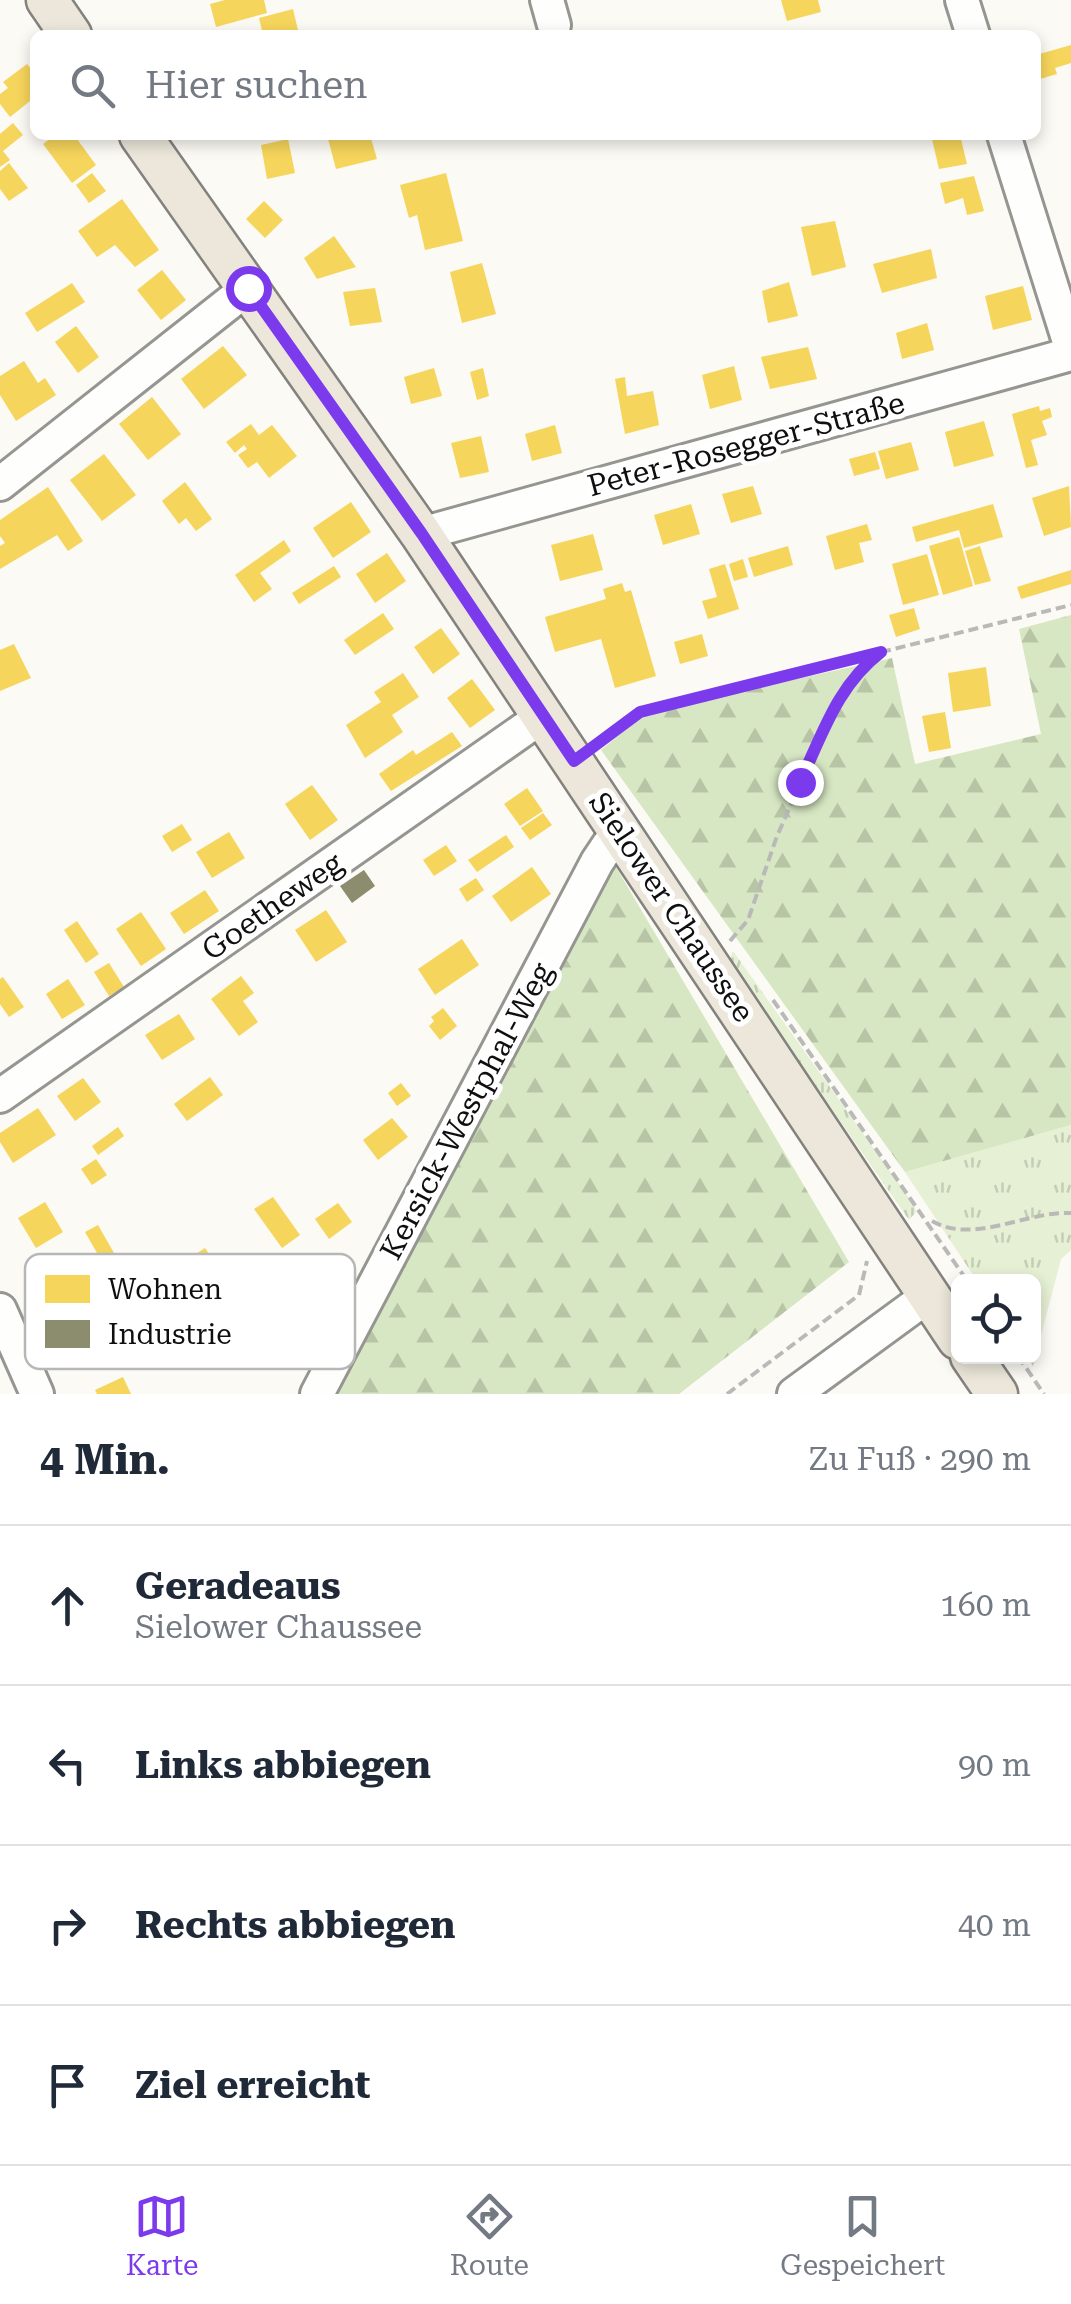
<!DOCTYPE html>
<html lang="de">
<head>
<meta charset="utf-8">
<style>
  body { margin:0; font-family:"Roboto Serif",serif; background:#f6f6f7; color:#1f2937 }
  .controls { position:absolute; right:30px; bottom:30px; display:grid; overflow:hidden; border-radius:15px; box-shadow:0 5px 15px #0003 }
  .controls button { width:90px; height:90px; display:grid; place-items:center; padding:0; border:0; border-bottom:2px solid #e0e1e3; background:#fff; color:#1f2937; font:50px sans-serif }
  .stop { position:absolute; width:30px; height:30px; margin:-22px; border:8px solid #7c3aed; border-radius:50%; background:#fff }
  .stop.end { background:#7c3aed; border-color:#fff; box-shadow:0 2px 10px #0008 }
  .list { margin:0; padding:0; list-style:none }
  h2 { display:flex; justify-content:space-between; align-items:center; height:130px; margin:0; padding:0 40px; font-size:42px }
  h2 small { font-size:32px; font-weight:400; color:#747a83 }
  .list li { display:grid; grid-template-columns:65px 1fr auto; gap:30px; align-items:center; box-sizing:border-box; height:160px; padding:0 40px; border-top:2px solid #e0e1e3 }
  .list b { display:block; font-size:38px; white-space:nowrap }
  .list p { margin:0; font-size:32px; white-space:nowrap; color:#747a83 }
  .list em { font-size:32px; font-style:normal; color:#747a83 }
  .icon { flex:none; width:55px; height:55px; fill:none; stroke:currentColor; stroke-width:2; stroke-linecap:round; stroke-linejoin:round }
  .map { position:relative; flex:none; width:1071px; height:1394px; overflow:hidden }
  .search { position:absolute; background:#fff; box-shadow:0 5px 15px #0003; left:30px; right:30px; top:30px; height:110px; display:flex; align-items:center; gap:25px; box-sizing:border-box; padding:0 35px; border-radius:15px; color:#747a83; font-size:38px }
  .sheet { height:770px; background:#fff }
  nav { display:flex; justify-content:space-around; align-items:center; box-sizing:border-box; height:140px; border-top:2px solid #e0e1e3; background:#fff; font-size:28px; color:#747a83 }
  nav a { display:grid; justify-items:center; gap:5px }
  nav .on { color:#7c3aed }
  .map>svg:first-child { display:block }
  .grass { fill:url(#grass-tufts) }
  .forest { fill:url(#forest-firs) }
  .homes { fill:#f6d55c }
  .industry { fill:#8c8c6e }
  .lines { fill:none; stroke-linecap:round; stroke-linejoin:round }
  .minor-casing { stroke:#959592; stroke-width:38 }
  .major-casing { stroke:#83827f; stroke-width:45 }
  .path { stroke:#b9b9b8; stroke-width:4; stroke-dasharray:10 5; stroke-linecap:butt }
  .minor { stroke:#fefefd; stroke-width:32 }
  .major { stroke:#ece7da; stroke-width:40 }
  .route { stroke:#7c3aed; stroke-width:12 }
  .labels { text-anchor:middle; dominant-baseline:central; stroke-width:10; stroke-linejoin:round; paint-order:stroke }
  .street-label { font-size:30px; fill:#0f0f0f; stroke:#fff }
  .key { fill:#fff; stroke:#b7b7b7; stroke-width:2.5 }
  .key-label { font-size:28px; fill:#0f0f0f }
</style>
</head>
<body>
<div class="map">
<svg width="1071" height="1394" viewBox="0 0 1071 1394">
  <defs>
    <pattern id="grass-tufts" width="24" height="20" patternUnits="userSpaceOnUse" patternTransform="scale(2.5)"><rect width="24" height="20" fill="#e6f0d5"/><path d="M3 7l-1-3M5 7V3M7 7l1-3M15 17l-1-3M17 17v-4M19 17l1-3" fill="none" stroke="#c4cdb6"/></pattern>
    <pattern id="forest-firs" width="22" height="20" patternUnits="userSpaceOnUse" patternTransform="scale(2.5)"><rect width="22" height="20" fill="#d7e7c3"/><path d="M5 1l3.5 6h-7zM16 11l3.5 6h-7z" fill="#b7c5a6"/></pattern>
  </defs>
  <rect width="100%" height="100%" fill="#fbfaf4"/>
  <g class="grass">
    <path d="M733,951L914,1205L916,1212L909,1220L729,961Z"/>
    <path d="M1071,1125V1250L1061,1259L1033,1366L1027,1357L1034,1356V1282L977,1281L905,1172Z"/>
  </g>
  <g class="forest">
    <path d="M1071,615V1125L905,1172L601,750L647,712L892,658L915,764L1041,734L1019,629Z"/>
    <path d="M610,857L849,1262L679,1394H328Z"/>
  </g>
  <g class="homes">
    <path d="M225,0H264L267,13L216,27L210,4Z"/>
    <path d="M781,0H818L821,12L787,21Z"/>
    <path d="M293,9L298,30L263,35L259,18Z"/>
    <path d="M1071,45V63L1055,68L1057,74L1037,80L1036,55Z"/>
    <path d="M27,64L35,74V97L10,117L0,104V94L8,88L3,82Z"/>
    <path d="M13,123L23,135L3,151L10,160L0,167V134Z"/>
    <path d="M55,135H74L96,165L72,183L43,144Z"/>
    <path d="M327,135H370L377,159L336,169Z"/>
    <path d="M931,135H960L967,164L939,169Z"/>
    <path d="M288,139L295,173L267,179L261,145Z"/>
    <path d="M9,163L28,188L9,201L0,189V171Z"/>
    <path d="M92,173L106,191L89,203L76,185Z"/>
    <path d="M446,173L463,241L425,250L417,215L409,218L400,185Z"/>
    <path d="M974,176L984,211L967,215L963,198L945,204L940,183Z"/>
    <path d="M122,199L159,250L135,267L115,245L97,257L78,231Z"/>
    <path d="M264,201L283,220L265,238L246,219Z"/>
    <path d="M835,221L846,267L812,276L801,227Z"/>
    <path d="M334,236L356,267L317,279L304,258Z"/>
    <path d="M931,249L937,278L882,293L873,264Z"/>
    <path d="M482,263L496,314L462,323L450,272Z"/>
    <path d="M162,270L186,300L161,320L137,290Z"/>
    <path d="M789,282L798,316L768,323L762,291Z"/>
    <path d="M72,283L85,302L37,332L25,313Z"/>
    <path d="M1023,286L1032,320L993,330L985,296Z"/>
    <path d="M375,288L382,322L350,326L343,292Z"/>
    <path d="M927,323L934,350L902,359L896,333Z"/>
    <path d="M76,326L99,357L78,373L55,342Z"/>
    <path d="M223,346L247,375L204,409L181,379Z"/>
    <path d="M808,347L817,379L770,389L761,357Z"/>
    <path d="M24,361L38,383L45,378L56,395L16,421L0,395V376Z"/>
    <path d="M734,366L742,400L710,409L702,375Z"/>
    <path d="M434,368L442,396L411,404L404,377Z"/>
    <path d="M483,368L489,396L477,400L470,372Z"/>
    <path d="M625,377L627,396L653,391L659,425L625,434L615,379Z"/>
    <path d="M152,397L181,434L148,460L119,424Z"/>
    <path d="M1039,406L1040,411L1050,408L1052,417L1042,421L1047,435L1031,440L1038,465L1026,468L1012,414Z"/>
    <path d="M984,421L994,456L954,467L945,432Z"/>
    <path d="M251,424L259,435L272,425L297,456L269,478L257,462L248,468L238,455L247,449L244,445L235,453L226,442Z"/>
    <path d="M555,425L562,453L532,461L525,434Z"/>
    <path d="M481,436L489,472L460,478L451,443Z"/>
    <path d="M911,442L919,470L886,479L878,451Z"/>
    <path d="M875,452L880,469L854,476L849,459Z"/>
    <path d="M104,454L136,495L102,521L70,480Z"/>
    <path d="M185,482L212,519L196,531L186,518L179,524L162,501Z"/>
    <path d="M753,486L762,514L731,523L722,494Z"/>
    <path d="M1069,486L1071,527L1044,536L1032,498Z"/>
    <path d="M48,487L83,541L68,551L57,535L0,569V546L5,543L0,536V520Z"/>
    <path d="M351,502L371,532L333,558L313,528Z"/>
    <path d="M691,504L700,534L663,545L654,515Z"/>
    <path d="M993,504L1003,537L964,548L959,530L916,542L912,527Z"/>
    <path d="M867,524L872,540L859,543L864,562L835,570L826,536Z"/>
    <path d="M593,534L603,570L560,581L551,545Z"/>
    <path d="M959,537L973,586L943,595L929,546Z"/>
    <path d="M284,540L291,551L260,573L272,589L254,602L235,575Z"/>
    <path d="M788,546L793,565L754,577L748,558Z"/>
    <path d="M980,546L991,581L975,585L965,551Z"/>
    <path d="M387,553L406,581L375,603L356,574Z"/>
    <path d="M927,554L939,595L903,605L892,564Z"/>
    <path d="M743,559L748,577L734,581L729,564Z"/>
    <path d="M725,564L739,609L708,619L702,601L717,597L709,569Z"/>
    <path d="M334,566L341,577L299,604L292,593Z"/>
    <path d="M1071,570V584L1021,599L1017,587Z"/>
    <path d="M622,583L625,592L631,590L656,676L615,688L601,639L555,652L545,617L606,599L603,589Z"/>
    <path d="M914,608L920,629L896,637L889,615Z"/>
    <path d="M383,613L394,629L355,655L344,640Z"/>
    <path d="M441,628L460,654L433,674L414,647Z"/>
    <path d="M702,634L708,656L680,664L674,642Z"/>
    <path d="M14,644L31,678L0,691V650Z"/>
    <path d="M986,667L991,706L953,712L948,673Z"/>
    <path d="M403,673L419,697L392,715L403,732L365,758L346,725L381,702L374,692Z"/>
    <path d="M472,679L495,710L470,728L447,698Z"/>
    <path d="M945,712L951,748L929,752L922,716Z"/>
    <path d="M452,732L462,746L391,791L379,774L413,750L416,755Z"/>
    <path d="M312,785L338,820L310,840L285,804Z"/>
    <path d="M527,788L543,811L520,826L504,804Z"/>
    <path d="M543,813L552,825L530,840L521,828Z"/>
    <path d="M182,824L192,840L172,852L162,836Z"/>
    <path d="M229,832L245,858L212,878L196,852Z"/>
    <path d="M506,835L514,847L477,872L468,860Z"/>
    <path d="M446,845L457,861L434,876L423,860Z"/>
    <path d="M532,867L551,894L511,922L492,896Z"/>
    <path d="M476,878L484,890L467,902L459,889Z"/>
    <path d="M205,890L219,911L184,934L170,913Z"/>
    <path d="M326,910L347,942L316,962L295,930Z"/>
    <path d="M141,912L166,949L141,966L116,929Z"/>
    <path d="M77,921L99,954L86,963L64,930Z"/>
    <path d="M462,939L479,965L435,995L418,969Z"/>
    <path d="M109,963L124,987L109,996L94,972Z"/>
    <path d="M241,976L254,993L243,1001L258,1022L239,1036L211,999Z"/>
    <path d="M3,977L24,1007L9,1017L0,1004V979Z"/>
    <path d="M68,979L85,1005L62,1019L46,994Z"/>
    <path d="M443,1008L457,1026L440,1040L429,1026L434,1021L431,1017Z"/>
    <path d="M179,1014L195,1039L162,1060L145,1035Z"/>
    <path d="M210,1077L223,1095L187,1121L174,1104Z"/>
    <path d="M83,1078L101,1102L75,1121L57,1096Z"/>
    <path d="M401,1083L411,1096L397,1106L388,1093Z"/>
    <path d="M38,1108L56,1135L13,1163L0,1142V1133Z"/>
    <path d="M392,1118L408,1137L378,1160L363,1140Z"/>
    <path d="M118,1127L124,1136L98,1155L92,1146Z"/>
    <path d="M96,1159L107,1175L92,1185L81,1169Z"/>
    <path d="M273,1197L300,1235L282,1248L254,1209Z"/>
    <path d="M45,1202L63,1232L36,1248L18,1218Z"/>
    <path d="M338,1203L352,1222L329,1239L315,1219Z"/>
    <path d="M98,1225L122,1267L109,1274L85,1232Z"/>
    <path d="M205,1248L215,1263L191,1278L182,1263Z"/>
    <path d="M39,1267L45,1284L30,1290L24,1273Z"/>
    <path d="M123,1377L131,1394H97L95,1390Z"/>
  </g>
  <path class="industry" d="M364,870L375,886L352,903L340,886Z"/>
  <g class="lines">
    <g class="minor-casing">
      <g id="minor">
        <path d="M547,0L554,25"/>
        <path d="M962,0L973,35"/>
        <path d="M1004,135L1071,348"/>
        <path d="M0,484L248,288"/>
        <path d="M421,534L1071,354"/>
        <path d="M0,1096L543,716"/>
        <path d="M0,1310L37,1394"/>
        <path d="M317,1394L597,862L609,844L623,833"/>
        <path d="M794,1394L928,1296"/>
      </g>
    </g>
    <g class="major-casing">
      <g id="major">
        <path d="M47,0L71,35"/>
        <path d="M140,135L421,534L958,1339"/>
        <path d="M971,1356L997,1394"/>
      </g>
    </g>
    <g class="path">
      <path d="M598,742L640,712L1071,605"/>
      <path d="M730,941L748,920L777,836L835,706L857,671L881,652"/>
      <path d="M773,1000L968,1282"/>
      <path d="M932,1221C974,1245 1025,1211 1071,1213"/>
      <path d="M1018,1356L1044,1394"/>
      <path d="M727,1394L859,1295L867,1261"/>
    </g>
    <use href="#minor" class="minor"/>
    <use href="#major" class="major"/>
  </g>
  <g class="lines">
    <path class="route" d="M248,288L422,534L574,761L640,712L881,652C837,686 823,733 800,782"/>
  </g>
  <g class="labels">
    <g class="street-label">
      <text transform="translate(746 444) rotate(-15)">Peter-Rosegger-Straße</text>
      <text transform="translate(272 906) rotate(-35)">Goetheweg</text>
      <text transform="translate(672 907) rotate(56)">Sielower Chaussee</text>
      <text transform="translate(466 1111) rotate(-62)">Kersick-Westphal-Weg</text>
    </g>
  </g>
  <rect x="25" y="1254" width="330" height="115" rx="15" class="key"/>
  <rect x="45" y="1275" width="45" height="28" fill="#f6d55c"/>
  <rect x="45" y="1320" width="45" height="28" fill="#8c8c6e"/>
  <g class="key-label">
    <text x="108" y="1299">Wohnen</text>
    <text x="108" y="1344">Industrie</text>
  </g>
</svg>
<div class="controls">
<button><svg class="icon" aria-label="locate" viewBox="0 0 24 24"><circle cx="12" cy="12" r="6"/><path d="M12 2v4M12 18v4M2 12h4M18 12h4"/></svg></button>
</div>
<div class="stop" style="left:248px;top:288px"></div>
<div class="stop end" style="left:800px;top:782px"></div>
<div class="search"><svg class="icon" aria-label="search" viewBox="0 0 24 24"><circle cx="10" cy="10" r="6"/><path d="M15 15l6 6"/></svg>Hier suchen</div>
</div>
<section class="sheet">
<h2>4 Min.<small>Zu Fuß · 290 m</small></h2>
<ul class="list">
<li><svg class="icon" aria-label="ahead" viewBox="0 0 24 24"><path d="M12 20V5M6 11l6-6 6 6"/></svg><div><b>Geradeaus</b><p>Sielower Chaussee</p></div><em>160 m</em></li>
<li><svg class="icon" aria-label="left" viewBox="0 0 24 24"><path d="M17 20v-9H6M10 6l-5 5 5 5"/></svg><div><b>Links abbiegen</b></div><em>90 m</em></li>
<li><svg class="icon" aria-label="right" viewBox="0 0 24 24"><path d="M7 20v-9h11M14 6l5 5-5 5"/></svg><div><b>Rechts abbiegen</b></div><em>40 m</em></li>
<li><svg class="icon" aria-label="arrive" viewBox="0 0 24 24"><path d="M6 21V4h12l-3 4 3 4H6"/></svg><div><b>Ziel erreicht</b></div></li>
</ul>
</section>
<nav>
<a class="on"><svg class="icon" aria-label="map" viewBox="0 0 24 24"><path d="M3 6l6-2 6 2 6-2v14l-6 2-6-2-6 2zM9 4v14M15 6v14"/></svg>Karte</a>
<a><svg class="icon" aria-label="directions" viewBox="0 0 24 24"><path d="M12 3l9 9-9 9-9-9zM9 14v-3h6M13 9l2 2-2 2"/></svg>Route</a>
<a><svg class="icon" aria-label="saved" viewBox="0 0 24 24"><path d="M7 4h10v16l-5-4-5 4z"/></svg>Gespeichert</a>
</nav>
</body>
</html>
